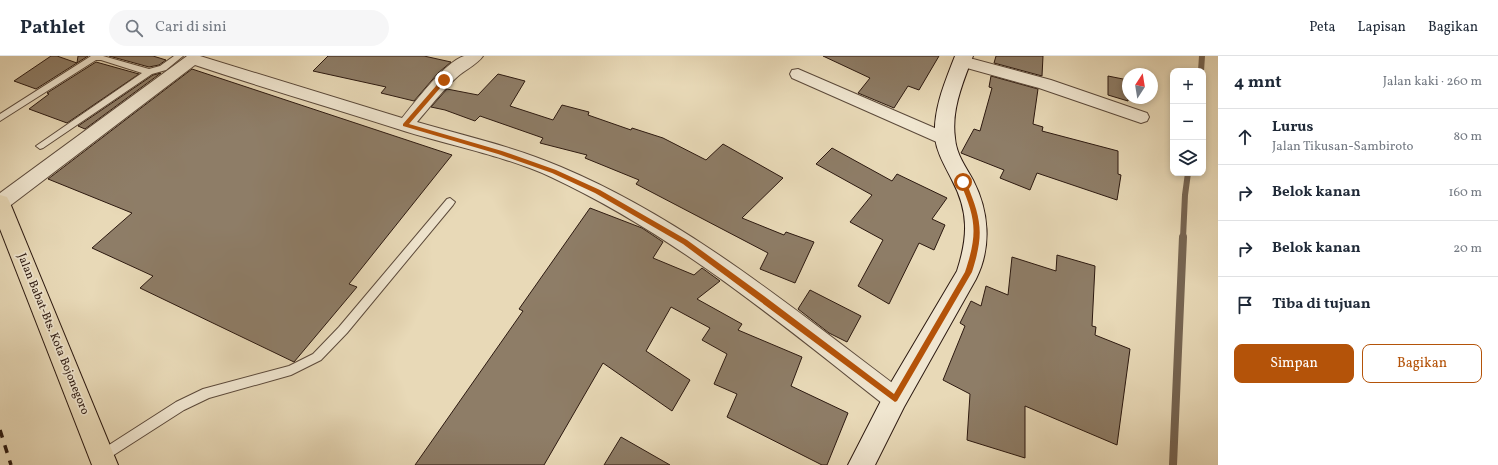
<!DOCTYPE html>
<html lang="id">
<head>
<meta charset="utf-8">
<style>
  body { margin:0; font-family:Vollkorn,serif; background:#f6f6f7; color:#1f2937 }
  .controls { position:absolute; right:12px; top:12px; display:grid; overflow:hidden; border-radius:8px; box-shadow:0 2px 6px #0003 }
  .controls button { width:36px; height:36px; display:grid; place-items:center; padding:0; border:0; border-bottom:1px solid #e0e1e3; background:#fff; color:#1f2937; font:20px sans-serif }
  .compass { position:absolute; left:1122px; top:12px; width:36px; height:36px; border-radius:50%; background:#fff; box-shadow:0 2px 6px #0003; rotate:12deg }
  .stop { position:absolute; width:12px; height:12px; margin:-9px; border:3px solid #b45309; border-radius:50%; background:#fff }
  .stop.end { background:#b45309; border-color:#fff; box-shadow:0 1px 4px #0008 }
  .list { margin:0; padding:0; list-style:none }
  h2 { display:flex; justify-content:space-between; align-items:center; height:52px; margin:0; padding:0 16px; font-size:17px }
  h2 small { font-size:13px; font-weight:400; color:#747a83 }
  .list li { display:grid; grid-template-columns:26px 1fr auto; gap:12px; align-items:center; box-sizing:border-box; height:56px; padding:0 16px; border-top:1px solid #e0e1e3 }
  .list b { display:block; font-size:15px; white-space:nowrap }
  .list p { margin:0; font-size:13px; white-space:nowrap; color:#747a83 }
  .list em { font-size:13px; font-style:normal; color:#747a83 }
  .actions { display:flex; gap:8px; padding:12px 16px }
  .actions a { flex:1; padding:9px 0; border:1px solid #b45309; border-radius:8px; text-align:center; font-size:14px; color:#b45309 }
  .actions .main { background:#b45309; color:#fff }
  .icon { flex:none; width:22px; height:22px; fill:none; stroke:currentColor; stroke-width:2; stroke-linecap:round; stroke-linejoin:round }
  .map { position:relative; flex:none; width:1218px; height:409px; overflow:hidden }
  header { display:flex; align-items:center; gap:24px; box-sizing:border-box; height:56px; padding:0 20px; background:#fff; border-bottom:1px solid #e0e1e3 }
  header strong { font-size:19px }
  nav { display:flex; gap:22px; margin-inline-start:auto; font-size:14px }
  .search { width:280px; height:36px; background:#f6f6f7; display:flex; align-items:center; gap:10px; box-sizing:border-box; padding:0 14px; border-radius:22px; color:#747a83; font-size:15px }
  main { display:flex }
  aside { flex:1; background:#fff }
  .map>svg:first-child { display:block }
  .lines { fill:none; stroke-linecap:round; stroke-linejoin:round }
  .stream-far1 { stroke:#766552; stroke-width:6 }
  .stream { stroke:#766552; stroke-width:8 }
  .building { fill:#8e7d67; stroke:#2c1910 }
  .lane-casing { stroke:#5b493a; stroke-width:2 }
  .street-casing { stroke:#5b493a; stroke-width:2 }
  .secondary-casing { stroke:#2c1910; stroke-width:2 }
  .highway-casing { stroke:#2c1910; stroke-width:2 }
  .lane { fill:#f0e6d0; fill-rule:evenodd }
  .street { fill:#f0e6d0; fill-rule:evenodd }
  .secondary { fill:#f0e6d0; fill-rule:evenodd }
  .highway { fill:#e8d9b7; fill-rule:evenodd }
  .rail { stroke:#2c1910; stroke-width:3.5; stroke-dasharray:8 8; stroke-linecap:butt }
  .route { fill:#b45309 }
  .labels { text-anchor:middle; dominant-baseline:central; stroke-width:3.5; stroke-linejoin:round; paint-order:stroke }
  .street-label { font-size:12px; fill:#2c1910; stroke:#f0e6d0 }
</style>
</head>
<body>
<header>
<strong>Pathlet</strong>
<div class="search"><svg class="icon" aria-label="search" viewBox="0 0 24 24"><circle cx="10" cy="10" r="6"/><path d="M15 15l6 6"/></svg>Cari di sini</div>
<nav><a>Peta</a><a>Lapisan</a><a>Bagikan</a></nav>
</header>
<main>
<div class="map">
<svg width="1218" height="409" viewBox="0 0 1218 409">
  <rect width="100%" height="100%" fill="#e8d9b7"/>
  <filter id="stains"><feTurbulence type="fractalNoise" baseFrequency=".005" numOctaves="4"/><feColorMatrix values="0 0 0 0 .2 0 0 0 0 .09 0 0 0 0 .02 0 0 0 .5 -.17"/></filter>
  <radialGradient id="worn" r=".72"><stop offset=".6" stop-color="#630" stop-opacity="0"/><stop offset="1" stop-color="#630" stop-opacity=".3"/></radialGradient>
  <g class="lines">
    <g class="stream-far1">
      <path d="M1201,15L1202,0"/>
      <path d="M1183,182L1185,139L1188,117"/>
    </g>
    <path class="stream" d="M1173,409L1183,181"/>
  </g>
  <g class="building">
    <path d="M51,0H57L77,7L78,0H88L36,33L14,25Z"/>
    <path d="M109,0H153L166,4L159,9L149,11Z"/>
    <path d="M328,0H424L451,6L438,17L414,45L381,37L386,31L313,15Z"/>
    <path d="M823,0H939L919,34L908,30L894,52L858,37L870,22Z"/>
    <path d="M996,0H1043L1042,20L994,7Z"/>
    <path d="M96,6L139,18L67,67L29,53L49,38L47,37Z"/>
    <path d="M192,13L452,99L349,228L357,231L294,306L140,232L153,220L92,192L132,157L48,123Z"/>
    <path d="M161,17L85,73L78,70L153,19Z"/>
    <path d="M498,18L525,25L510,50L553,64L562,49L589,56L588,59L631,74L632,72L663,82L706,104L723,88L783,122L742,162L784,179L786,176L814,186L795,227L760,213L768,197L636,128L639,124L585,102L587,99L540,87L543,82L480,60L475,65L445,54L431,51L447,33L478,39Z"/>
    <path d="M991,20L1038,33L1033,68L1043,71L1042,75L1118,95V118L1121,119L1117,144L1037,117L1030,134L1000,122L1004,114L961,97L974,73L980,75L992,32L989,31Z"/>
    <path d="M1108,20L1128,24V45L1108,39Z"/>
    <path d="M832,92L892,125L897,118L947,142L932,163L945,169L934,194L919,187L889,248L858,230L883,184L850,166L872,139L816,108Z"/>
    <path d="M590,152L642,172L663,186L653,202L694,219L702,212L720,225L697,243L742,268L738,274L802,301L791,330L848,357L827,409H822L727,361L737,338L714,328L727,298L702,284L710,272L671,251L646,295L690,324L672,355L603,307L544,409H415L523,255L519,253Z"/>
    <path d="M1057,199L1095,210L1092,270L1096,271L1095,279L1130,293L1117,389L1025,350V402L967,384L970,338L943,324L965,270L960,267L971,245L981,250L986,230L1008,239L1012,201L1056,215Z"/>
    <path d="M810,234L861,260L847,286L829,277L798,253Z"/>
    <path d="M621,381L670,409H604Z"/>
  </g>
  <g class="lines">
    <g class="lane-casing">
      <g id="lane">
        <path d="M91,0H103L149,13L160,10L174,0H183L166,14L152,18L43,92L40,93L36,90L142,17L101,4H96L0,65V58Z"/>
        <path d="M450,142L455,146L453,149L347,277L321,304L291,319L209,342L184,354L106,404L102,406L98,404L96,400L98,396L176,346L203,333L289,310L313,298L339,271L447,143Z"/>
      </g>
    </g>
    <g class="street-casing">
      <g id="street">
        <path d="M187,0H200L402,62C415,46 445,6 464,0C469,0 477,0 483,0C477,9 464,14 456,22C442,35 430,51 417,66C465,80 515,91 561,111C687,164 795,254 903,335L906,343L903,351L895,354L887,351C780,267 675,179 551,121C503,99 451,90 401,74C333,52 263,32 195,9L7,152L0,154V137Z"/>
        <path d="M962,0L1051,24L1147,57L1149,61L1147,65L1141,67L1039,32L956,9L954,5L956,1Z"/>
        <path d="M798,13L951,79L954,83L951,87L945,89L939,87L792,22L790,18L792,14Z"/>
      </g>
    </g>
    <g class="secondary-casing">
      <path id="secondary" d="M955,0H973C963,26 951,54 955,82C956,98 966,111 973,124C989,155 992,191 976,223L904,351L875,409H848L886,335L957,215C968,181 969,156 952,124C945,110 937,97 935,82C933,53 945,26 955,0Z"/>
    </g>
    <g class="highway-casing">
      <path id="highway" d="M0,139L7,141L10,147L118,409H92L0,173Z"/>
    </g>
    <use href="#lane" class="lane"/>
    <use href="#street" class="street"/>
    <use href="#secondary" class="secondary"/>
    <use href="#highway" class="highway"/>
    <path class="rail" d="M0,374L11,409"/>
  </g>
  <path class="route" d="M442,23L447,24L409,68L502,95L556,114L600,134L687,184L764,240L894,338L965,216C978,177 976,163 960,126L963,124L966,126C982,164 984,178 972,216L897,345L895,346L683,188L595,137L552,117L498,98L403,70V68Z"/>
  <g class="labels">
    <g class="street-label">
      <text transform="translate(53 278) rotate(68)">Jalan Babat-Bts. Kota Bojonegoro</text>
    </g>
  </g>
  <rect width="100%" height="100%" filter="url(#stains)"/>
  <rect width="100%" height="100%" fill="url(#worn)"/>
</svg>
<div class="controls">
<button>+</button>
<button>−</button>
<button><svg class="icon" aria-label="layers" viewBox="0 0 24 24"><path d="M12 4l9 5-9 5-9-5zM3 14l9 5 9-5"/></svg></button>
</div>
<svg class="compass" viewBox="-18 -18 36 36"><path d="M0-13l5 13h-10z" fill="#e53935"/><path d="M0 13l5-13h-10z" fill="#747a83"/></svg>
<div class="stop" style="left:963px;top:126px"></div>
<div class="stop end" style="left:444px;top:24px"></div>
</div>
<aside>
<h2>4 mnt<small>Jalan kaki · 260 m</small></h2>
<ul class="list">
<li><svg class="icon" aria-label="ahead" viewBox="0 0 24 24"><path d="M12 20V5M6 11l6-6 6 6"/></svg><div><b>Lurus</b><p>Jalan Tikusan-Sambiroto</p></div><em>80 m</em></li>
<li><svg class="icon" aria-label="right" viewBox="0 0 24 24"><path d="M7 20v-9h11M14 6l5 5-5 5"/></svg><div><b>Belok kanan</b></div><em>160 m</em></li>
<li><svg class="icon" aria-label="right" viewBox="0 0 24 24"><path d="M7 20v-9h11M14 6l5 5-5 5"/></svg><div><b>Belok kanan</b></div><em>20 m</em></li>
<li><svg class="icon" aria-label="arrive" viewBox="0 0 24 24"><path d="M6 21V4h12l-3 4 3 4H6"/></svg><div><b>Tiba di tujuan</b></div></li>
</ul>
<div class="actions"><a class="main">Simpan</a><a>Bagikan</a></div>
</aside>
</main>
</body>
</html>
